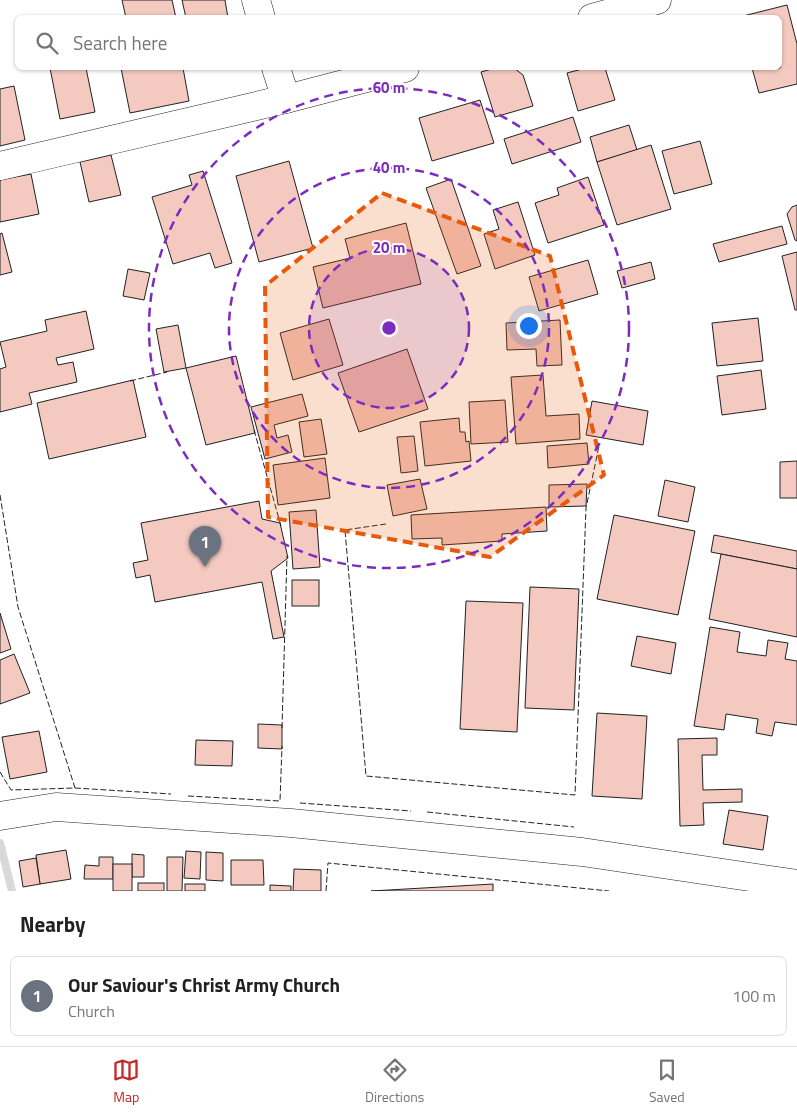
<!DOCTYPE html>
<html lang="en">
<head>
<meta charset="utf-8">
<style>
  body { margin:0; font-family:"Titillium Web",sans-serif; background:#f6f6f6; color:#202124 }
  .you { position:absolute; left:528px; top:325px; width:18px; height:18px; margin:-12px; border:4px solid #fff; border-radius:50%; background:#1a73e8; box-shadow:0 0 0 8px #1a73e833 }
  .badge { display:grid; place-items:center; width:32px; height:32px; border-radius:50%; background:#c62828; color:#fff; font-size:16px; font-weight:700 }
  .pin { position:absolute; translate:-50% -41px; filter:drop-shadow(0 1px 2px #0008) }
  .pin::after { content:''; position:absolute; top:26px; width:18px; height:15px; background:inherit; clip-path:polygon(0 0,100% 0,50% 100%) }
  .list { margin:0; padding:0; list-style:none }
  h2 { display:flex; justify-content:space-between; align-items:center; height:65px; margin:0; padding:0 20px; font-size:21px }
  h2 small { font-size:16px; font-weight:400; color:#757577 }
  .list li { display:grid; grid-template-columns:32px 1fr auto; gap:15px; align-items:center; box-sizing:border-box; height:80px; margin:0 10px 10px; padding:0 10px; border:1px solid #e0e0e0; border-radius:8px }
  .list b { display:block; font-size:19px; white-space:nowrap }
  .list p { margin:0; font-size:16px; white-space:nowrap; color:#757577 }
  .list em { font-size:16px; font-style:normal; color:#757577 }
  .icon { flex:none; width:28px; height:28px; fill:none; stroke:currentColor; stroke-width:2; stroke-linecap:round; stroke-linejoin:round }
  .map { position:relative; flex:none; width:797px; height:891px; overflow:hidden }
  .search { position:absolute; background:#fff; box-shadow:0 1px 4px #0004; left:15px; right:15px; top:15px; height:55px; display:flex; align-items:center; gap:12px; box-sizing:border-box; padding:0 18px; border-radius:8px; color:#757577; font-size:19px }
  .sheet { height:155px; background:#fff }
  nav { display:flex; justify-content:space-around; align-items:center; box-sizing:border-box; height:70px; border-top:1px solid #e0e0e0; background:#fff; font-size:14px; color:#757577 }
  nav a { display:grid; justify-items:center; gap:2px }
  nav .on { color:#c62828 }
  .map>svg:first-child { display:block }
  .lines { fill:none; stroke-linecap:round; stroke-linejoin:round }
  .stream { stroke:#d9d9d9; stroke-width:8 }
  .building { fill:#f3c9c0; stroke:#222 }
  .minor-casing { stroke:#222; stroke-width:29 }
  .minor { stroke:#fff; stroke-width:28 }
  .fence { stroke:#222; stroke-width:1; stroke-dasharray:6 2.5; stroke-linecap:butt }
  .marked { fill:#e8590c; fill-opacity:0.2; stroke:#e8590c; stroke-width:4; stroke-dasharray:10 6; stroke-linejoin:round }
  .ring { fill:none; stroke:#7b2cbf; stroke-width:2.5; stroke-dasharray:9 6 }
  .centre { fill:#7b2cbf; stroke:#fff; stroke-width:2.5 }
  .ring-label { font-size:15px; text-anchor:middle; font-weight:bold; fill:#7b2cbf; stroke:#fff; stroke-width:4; stroke-linejoin:round; paint-order:stroke }
</style>
</head>
<body>
<div class="map">
<svg width="797" height="891" viewBox="0 0 797 891">
  <rect width="100%" height="100%" fill="#fff"/>
  <g class="lines">
    <path class="stream" d="M0,843L12,891"/>
  </g>
  <g class="building">
    <path d="M122,0H172L176,18H126Z"/>
    <path d="M182,0H225L228,18H186Z"/>
    <path d="M787,5L797,44V84L759,93L752,68H780V18L739,17Z"/>
    <path d="M50,68H86L95,112L60,119Z"/>
    <path d="M121,68H183L189,101L130,113Z"/>
    <path d="M495,68H514L523,75L533,106L495,117L481,72Z"/>
    <path d="M586,68H605L615,100L578,111L567,73Z"/>
    <path d="M14,86L25,140L0,146V89Z"/>
    <path d="M480,100L494,143L432,161L419,118Z"/>
    <path d="M573,117L581,142L512,164L504,139Z"/>
    <path d="M629,125L637,150L597,162L590,137Z"/>
    <path d="M700,141L712,184L674,194L662,151Z"/>
    <path d="M651,145L671,209L617,225L597,162Z"/>
    <path d="M111,155L121,195L89,202L80,162Z"/>
    <path d="M289,161L313,248L259,262L236,176Z"/>
    <path d="M203,171L232,263L215,268L210,253L173,264L152,197L192,185L189,175Z"/>
    <path d="M31,174L39,214L0,222V180Z"/>
    <path d="M588,177L604,225L548,243L535,203L559,195L557,188Z"/>
    <path d="M451,179L481,266L457,274L426,188Z"/>
    <path d="M518,202L535,255L495,269L484,234L499,229L493,210Z"/>
    <path d="M797,205V241L795,240L787,214L792,207Z"/>
    <path d="M406,223L421,284L323,308L313,267L350,258L345,239Z"/>
    <path d="M782,226L787,244L719,262L713,244Z"/>
    <path d="M2,233L12,272L0,275V234Z"/>
    <path d="M797,252V310H795L782,256Z"/>
    <path d="M588,260L598,294L539,311L529,277Z"/>
    <path d="M651,262L655,279L622,288L617,271Z"/>
    <path d="M128,269L150,273L144,300L123,296Z"/>
    <path d="M86,311L94,349L56,358L58,365L73,362L77,382L29,393L32,404L0,412V369L6,367L0,342L47,331L45,320Z"/>
    <path d="M758,318L763,361L717,366L712,323Z"/>
    <path d="M329,319L343,365L293,380L280,333Z"/>
    <path d="M560,320L562,365L537,366L536,349L507,350L506,323Z"/>
    <path d="M178,325L186,368L164,372L156,329Z"/>
    <path d="M407,349L428,409L359,432L338,373Z"/>
    <path d="M236,356L255,433L206,445L186,368Z"/>
    <path d="M761,370L766,409L722,415L717,376Z"/>
    <path d="M543,375L546,416L579,414L580,439L516,444L511,377Z"/>
    <path d="M133,380L146,437L49,459L37,403Z"/>
    <path d="M302,394L308,416L274,425L277,438L288,435L292,452L265,459L251,407Z"/>
    <path d="M505,400L508,442L471,444L469,402Z"/>
    <path d="M592,401L648,411L643,445L586,435Z"/>
    <path d="M459,418L460,432H465L466,442L469,441L471,461L425,466L420,422Z"/>
    <path d="M321,419L327,454L304,457L299,422Z"/>
    <path d="M414,436L418,471L401,473L397,437Z"/>
    <path d="M587,443L589,464L548,468L547,446Z"/>
    <path d="M325,458L330,498L278,505L273,465Z"/>
    <path d="M797,461V498H780V462Z"/>
    <path d="M420,479L427,509L393,516L387,485Z"/>
    <path d="M665,480L695,487L688,522L658,516Z"/>
    <path d="M587,484L586,506L549,507V485Z"/>
    <path d="M259,501L262,519L280,523L288,558L271,571L284,637L273,639L262,582L155,602L150,575L136,578L133,563L148,560L141,523Z"/>
    <path d="M546,507L547,531L502,534V541L442,545V538L412,539L411,515Z"/>
    <path d="M316,510L320,567L293,569L289,512Z"/>
    <path d="M614,515L695,531L678,615L597,599Z"/>
    <path d="M714,535L797,551V569L711,552Z"/>
    <path d="M721,554L797,569V637L709,619Z"/>
    <rect x="292" y="580" width="27" height="26"/>
    <path d="M530,587L579,589L574,710L525,708Z"/>
    <path d="M466,601L523,603L517,732L460,729Z"/>
    <path d="M0,613L11,649L0,653Z"/>
    <path d="M710,627L740,632L737,652L766,656L768,640L788,643L785,659L797,661V725L775,722L772,736L756,733L758,719L726,714L724,730L694,726Z"/>
    <path d="M637,636L676,643L671,674L631,666Z"/>
    <path d="M14,654L30,693L0,704V660Z"/>
    <path d="M597,713L647,716L642,799L592,796Z"/>
    <path d="M258,724L282,725V749L258,748Z"/>
    <path d="M39,731L47,772L10,779L2,737Z"/>
    <path d="M717,738V755H702L703,790L742,789V802L703,803L704,825L680,826L678,739Z"/>
    <path d="M196,740L233,741L232,766L195,765Z"/>
    <path d="M729,810L768,816L763,850L723,844Z"/>
    <path d="M66,850L71,879L40,884L36,855Z"/>
    <path d="M186,851L201,852L200,879L184,878Z"/>
    <path d="M206,852L223,853V881L206,880Z"/>
    <path d="M132,854L144,855V877H132Z"/>
    <path d="M99,857H113V879H84L85,865L99,866Z"/>
    <path d="M167,857H183L182,891H167Z"/>
    <path d="M36,858L40,884L23,887L19,861Z"/>
    <path d="M231,860H263L264,885H231Z"/>
    <rect x="113" y="864" width="19" height="27"/>
    <path d="M294,869L321,870V891H293Z"/>
    <rect x="138" y="883" width="26" height="8"/>
    <rect x="185" y="884" width="20" height="7"/>
    <path d="M493,884V891H371Z"/>
    <path d="M270,885L291,886V891H270Z"/>
  </g>
  <g class="lines">
    <g class="minor-casing">
      <g id="minor">
        <path d="M256,0L261,18"/>
        <path d="M592,18L657,0"/>
        <path d="M276,68L286,99"/>
        <path d="M0,166L286,99L405,68"/>
        <path d="M0,816L56,807L291,823L582,852L797,884"/>
      </g>
    </g>
    <use href="#minor" class="minor"/>
    <g class="fence">
      <path d="M130,381L167,372"/>
      <path d="M254,430L281,526"/>
      <path d="M0,495L18,607L75,788"/>
      <path d="M386,524L345,530L366,776L575,795L586,508L599,446"/>
      <path d="M282,728L287,556"/>
      <path d="M0,772L11,790L75,788L171,794"/>
      <path d="M188,796L280,801L282,746"/>
      <path d="M300,803L411,811"/>
      <path d="M427,812L574,827"/>
      <path d="M326,891L328,863L609,891"/>
    </g>
  </g>
  <path class="marked" d="M382,193L550,256L604,475L490,557L268,517L265,286Z"/>
  <circle cx="389" cy="328" r="80" fill="#7b2cbf" fill-opacity=".12"/>
  <g class="ring">
    <circle cx="389" cy="328" r="80"/>
    <circle cx="389" cy="328" r="160"/>
    <circle cx="389" cy="328" r="240"/>
  </g>
  <circle cx="389" cy="328" r="8" class="centre"/>
  <g class="ring-label">
    <text x="389" y="93">60 m</text>
    <text x="389" y="173">40 m</text>
    <text x="389" y="253">20 m</text>
  </g>
</svg>
<div class="you"></div>
<div class="pin badge" style="left:205px;top:567px;background:#6b7280">1</div>
<div class="search"><svg class="icon" aria-label="search" viewBox="0 0 24 24"><circle cx="10" cy="10" r="6"/><path d="M15 15l6 6"/></svg>Search here</div>
</div>
<section class="sheet">
<h2>Nearby<small></small></h2>
<ul class="list">
<li><span class="badge" style="background:#6b7280">1</span><div><b>Our Saviour's Christ Army Church</b><p>Church</p></div><em>100 m</em></li>
</ul>
</section>
<nav>
<a class="on"><svg class="icon" aria-label="map" viewBox="0 0 24 24"><path d="M3 6l6-2 6 2 6-2v14l-6 2-6-2-6 2zM9 4v14M15 6v14"/></svg>Map</a>
<a><svg class="icon" aria-label="directions" viewBox="0 0 24 24"><path d="M12 3l9 9-9 9-9-9zM9 14v-3h6M13 9l2 2-2 2"/></svg>Directions</a>
<a><svg class="icon" aria-label="saved" viewBox="0 0 24 24"><path d="M7 4h10v16l-5-4-5 4z"/></svg>Saved</a>
</nav>
</body>
</html>
